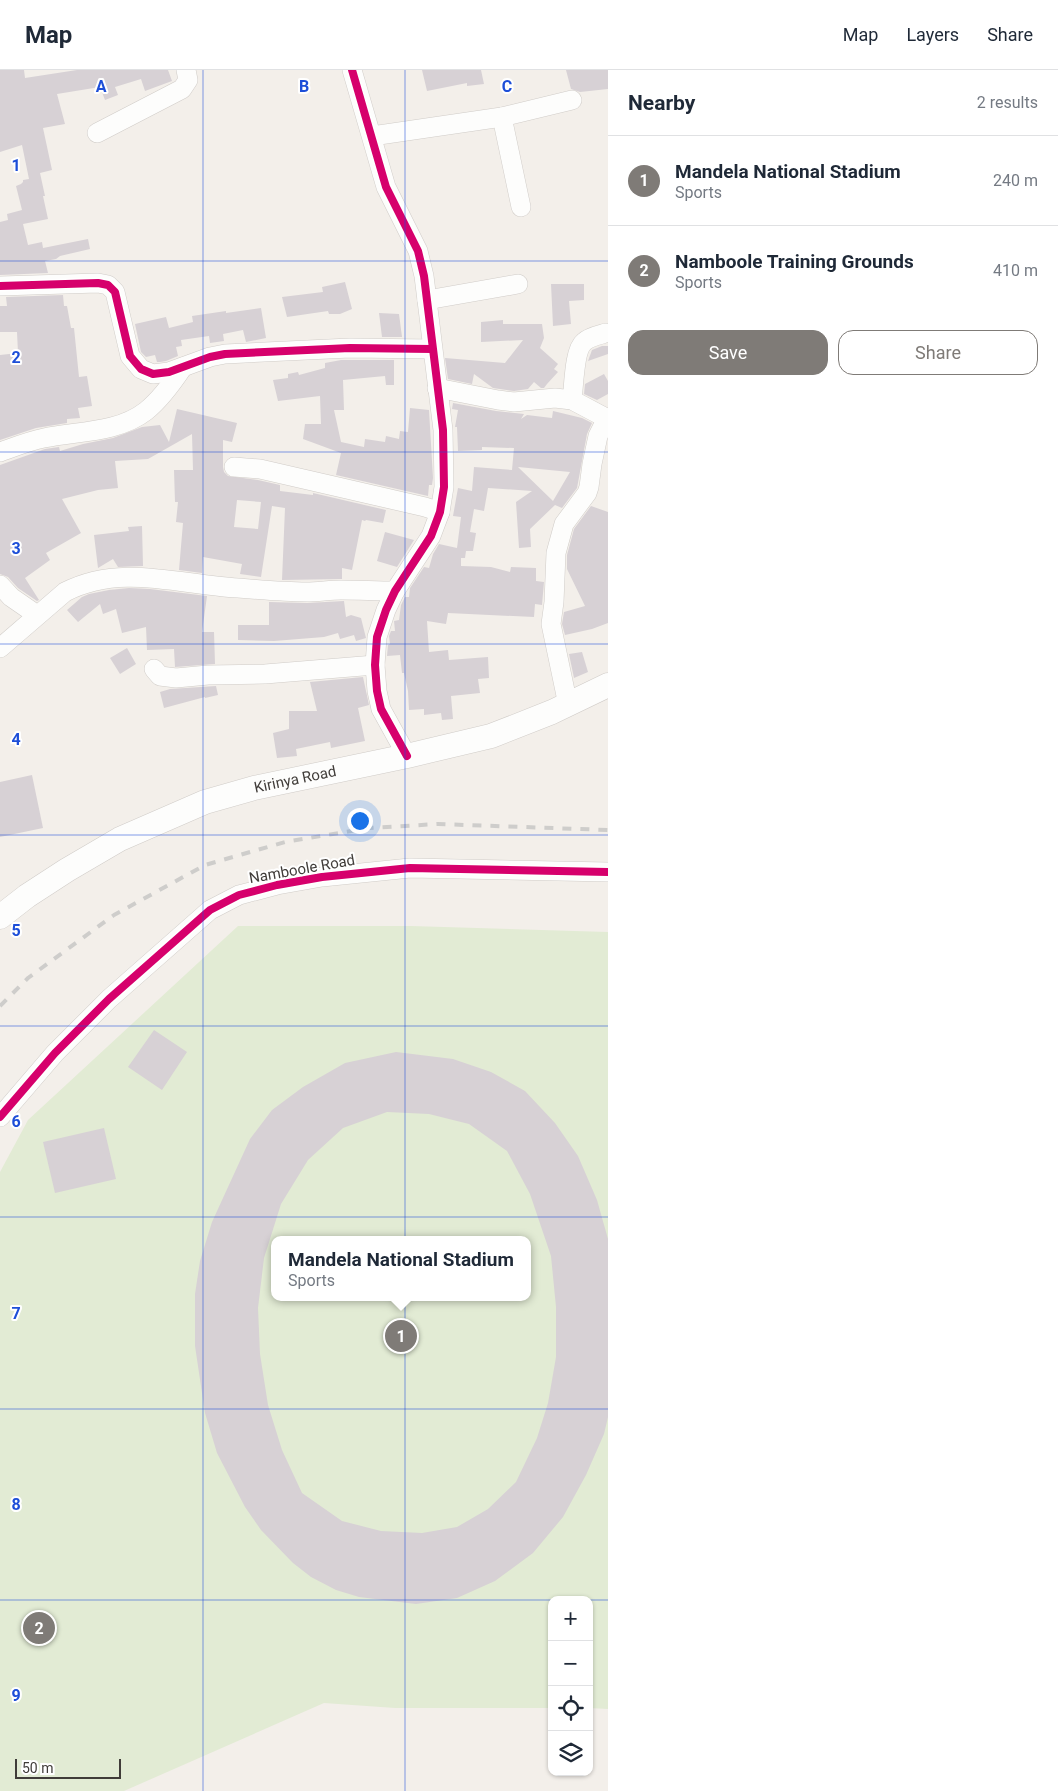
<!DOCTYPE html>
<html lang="en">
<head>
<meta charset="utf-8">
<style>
  body { margin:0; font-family:Roboto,sans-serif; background:#f6f6f7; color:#1f2937 }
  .controls { position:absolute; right:15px; bottom:15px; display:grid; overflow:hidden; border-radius:10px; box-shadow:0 1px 4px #0004 }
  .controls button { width:45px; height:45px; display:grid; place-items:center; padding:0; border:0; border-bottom:1px solid #e0e1e3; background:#fff; color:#1f2937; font:25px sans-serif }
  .scale { position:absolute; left:15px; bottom:12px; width:106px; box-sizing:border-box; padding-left:5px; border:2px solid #403c39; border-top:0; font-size:14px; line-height:18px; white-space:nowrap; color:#403c39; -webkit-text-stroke:4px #fff; paint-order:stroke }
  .you { position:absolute; left:359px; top:750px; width:18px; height:18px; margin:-12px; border:4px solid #fff; border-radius:50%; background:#1a73e8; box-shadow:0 0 0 8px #1a73e833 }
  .badge { display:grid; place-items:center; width:32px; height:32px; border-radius:50%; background:#7f7b77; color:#fff; font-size:16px; font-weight:700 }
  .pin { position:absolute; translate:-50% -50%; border:2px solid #fff; box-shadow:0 1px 5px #0006 }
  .popup { position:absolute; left:271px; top:1166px; width:260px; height:65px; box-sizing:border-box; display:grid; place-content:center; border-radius:10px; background:#fff; filter:drop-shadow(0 1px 4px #0005); font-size:16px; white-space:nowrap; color:#747a83 }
  .popup b { font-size:19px; color:#1f2937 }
  .popup::after { content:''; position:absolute; left:50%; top:100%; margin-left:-10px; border:10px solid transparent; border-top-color:#fff }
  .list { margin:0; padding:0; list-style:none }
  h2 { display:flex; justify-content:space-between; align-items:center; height:65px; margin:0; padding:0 20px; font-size:21px }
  h2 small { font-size:16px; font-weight:400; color:#747a83 }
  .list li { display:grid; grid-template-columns:32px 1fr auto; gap:15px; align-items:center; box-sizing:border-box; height:90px; padding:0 20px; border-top:1px solid #e0e1e3 }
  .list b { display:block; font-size:19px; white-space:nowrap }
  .list p { margin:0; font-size:16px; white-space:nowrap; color:#747a83 }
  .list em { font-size:16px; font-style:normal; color:#747a83 }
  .actions { display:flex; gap:10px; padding:15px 20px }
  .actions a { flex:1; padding:11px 0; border:1px solid #7f7b77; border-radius:15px; text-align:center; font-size:18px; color:#7f7b77 }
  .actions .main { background:#7f7b77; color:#fff }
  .icon { flex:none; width:28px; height:28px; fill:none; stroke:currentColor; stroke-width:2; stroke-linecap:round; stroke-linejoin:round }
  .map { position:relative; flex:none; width:608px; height:1721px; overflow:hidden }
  header { display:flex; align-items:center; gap:30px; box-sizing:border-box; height:70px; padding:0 25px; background:#fff; border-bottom:1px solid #e0e1e3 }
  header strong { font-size:24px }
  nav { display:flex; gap:28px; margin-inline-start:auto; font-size:18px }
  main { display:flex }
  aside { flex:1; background:#fff }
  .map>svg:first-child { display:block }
  .green { fill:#e2ebd4; fill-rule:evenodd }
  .building { fill:#d7d1d5; fill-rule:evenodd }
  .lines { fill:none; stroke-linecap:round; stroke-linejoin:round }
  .minor-casing { stroke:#d0ccc8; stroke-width:20 }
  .major-casing { stroke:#d0ccc8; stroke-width:25 }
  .minor { stroke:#fdfdfc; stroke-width:19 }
  .major { stroke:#fdfdfc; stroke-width:24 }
  .rail { stroke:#cecdcb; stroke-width:4; stroke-dasharray:9 9; stroke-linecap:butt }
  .cycleway-casing { stroke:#fff; stroke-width:11 }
  .cycleway { stroke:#d6006c; stroke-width:8 }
  .grid { fill:none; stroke:#1d4ed8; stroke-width:1; stroke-opacity:0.55 }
  .labels { text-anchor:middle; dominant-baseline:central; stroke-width:4; stroke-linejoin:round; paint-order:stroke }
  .street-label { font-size:15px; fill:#403c39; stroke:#fff }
  .grid-label { font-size:16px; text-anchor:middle; font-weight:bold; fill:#1d4ed8; stroke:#fff; stroke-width:4; stroke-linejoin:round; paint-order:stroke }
</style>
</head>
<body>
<header>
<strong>Map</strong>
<nav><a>Map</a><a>Layers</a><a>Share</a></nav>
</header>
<main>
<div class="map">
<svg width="608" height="1721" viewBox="0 0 608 1721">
  <rect width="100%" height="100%" fill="#f3efea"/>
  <path class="green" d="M238,856H411L608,862V1639L589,1638V1530H552V1638H395L324,1633L124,1721H0V1102L28,1050ZM275,1170H527V1227H275Z"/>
  <g class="building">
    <path d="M0,0H24L25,8L77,0H168L172,11L145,21L141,9L115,17L118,25L105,30L100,17L57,24L65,54L43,58L52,100L40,103L45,126H43L48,149L23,154L28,175L42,172L43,178L88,169L90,179L60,186L56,189L45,191L48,203L0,205V152L8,150L7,144L22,140L16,116L21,114L23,112V110L29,109L22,75L0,82Z"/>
    <path d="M422,0H481L484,14L467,16V13L427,21Z"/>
    <path d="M566,0H608V19L580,22L571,19Z"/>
    <path d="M345,212L352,239L340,244H329L328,241L287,247L282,227L323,222L322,217Z"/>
    <path d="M551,214H584V230L569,231L571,254L553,256Z"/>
    <path d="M63,225L64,236H67L71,258H74L79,307L87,306L92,336L78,338L80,348L67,349V353L36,358L0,370V285L18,283L17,262H0V236H7L6,227Z"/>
    <path d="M261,238L266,268L246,272L243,260L223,264L224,271L210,273L209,266L181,270L182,276L176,277L178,286L166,291L160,292H157L155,285L146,287L141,282L135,254L166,247L169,258L193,252L192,246L226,241V243Z"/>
    <path d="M379,243L399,244L402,267H382Z"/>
    <path d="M503,250V254H542L544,268L540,278L558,294L554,299L558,302L547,314L544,318H541L534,312L528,319L514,321L493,318L474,304L472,314L448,309L445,288L505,293L523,270L481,272V252Z"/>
    <path d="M602,276H608V284L588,291L592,280Z"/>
    <path d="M341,290H394V315H386L385,306L343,310L344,340H334L341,372L364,377L365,369L385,372L386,366L399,369L400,361L408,362L410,338L429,340L433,408L432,415H429L428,426L336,405L341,383L303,369L305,354H321L320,326L278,331L273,310L288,308V304L298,302L299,305L325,298V293Z"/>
    <path d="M604,304L608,311V324L597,330L584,324L585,314Z"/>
    <path d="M453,333L496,341L524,344L521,349L527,345L552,348L553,341L582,348L592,353L587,364L577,418L562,438L555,435L530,459L531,477L519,478L516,432L532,421L488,418L484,441L474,439L470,462L476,463L473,481H466L465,488H461V496L491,497L510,502L511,497L536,498V511L544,512L542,535L535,534L534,547L448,543L446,554L427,551L429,582L448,580L449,590L488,587L489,608L478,609L480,623L451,626L453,649L442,650L441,643L424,645V639L409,640L408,621L404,603H402L400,585L387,586L388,575L390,574L389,566L391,561H395L394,551L399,550L401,535L405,527H409L410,518L424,497L429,498L433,484L439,474L457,478L461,447L453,446L458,418L472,421L474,397L512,400L514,378L482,377V380L458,381L457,357H455L458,340L452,339ZM518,397L570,402L553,431Z"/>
    <path d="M177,339L237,353L232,372L223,370V397L224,402L228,406L258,410L280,415V421L313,425V423L386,440L383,453L366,450L365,451L362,450L352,500L342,498V509L282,510L285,438L272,436L261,507L240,504L242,494L203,487L202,503L179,500L183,453L176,452L178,432H175L174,400H193L192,364L148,389L115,391L118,418L98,420L62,429L81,463L46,483L50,490L25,508L39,530L37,531L18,518L8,507L0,504V395L45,379L59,377L60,381L83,374L113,368L142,357L160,355L169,372ZM237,430L261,432L258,459L234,457Z"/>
    <path d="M591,436L608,442V553L592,559L565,565L562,554L564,542L585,536L567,499V485L574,459Z"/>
    <path d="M142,456L143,496L118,497L113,489L98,498L94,465L129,461L128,457Z"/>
    <path d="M385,462L414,470L397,497L377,491Z"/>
    <path d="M129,518L150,519L207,526L202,562H214L215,594L175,597L174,579L147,580L146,557L122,563L116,539L103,544L100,534L78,552L67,540L82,527L89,524L109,520Z"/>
    <path d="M344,531L346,547L351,545L361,548L366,568L356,571L354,565L340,569L338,563L324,567L274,571L238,570V555H269V532L307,533Z"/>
    <path d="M127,578L136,594L120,604L110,588Z"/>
    <path d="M582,582L588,602L574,608L569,584Z"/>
    <path d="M363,607L369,635L358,638L365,671L331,678L330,672L296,679L297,686L277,688L273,663L289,659V641H317L310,612Z"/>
    <path d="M216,616L218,625L205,628V627L164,638L160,622L170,619Z"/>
    <path d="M32,705L43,758L0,767V712Z"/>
    <path d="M154,960L187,982L162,1020L128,997Z"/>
    <path d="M396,982L453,989L491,1002L525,1021L555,1053L578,1086L597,1130L608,1169V1347L604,1364L586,1405L563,1447L533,1483L495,1511L457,1528L416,1534L359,1527L336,1520L311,1507L293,1493L261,1460L245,1437L217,1383L205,1343L195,1276V1224L200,1191L212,1152L250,1069L272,1040L303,1017L345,993ZM387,1042L429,1044L469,1054L507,1081L530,1124L551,1186L556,1237V1287L548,1333L537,1368L516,1412L488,1439L457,1457L422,1463L381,1461L342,1451L302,1423L282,1380L268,1335L260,1284L258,1238L264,1188L281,1134L308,1090L343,1058Z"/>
    <path d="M104,1058L116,1109L55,1123L43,1072Z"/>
  </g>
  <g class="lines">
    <g class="minor-casing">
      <g id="minor">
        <path d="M352,0L386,117L418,181L424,206L443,360L444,417L440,442L431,466L395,521L386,540L377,567L375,595L377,621L381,639L407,686"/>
        <path d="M502,47L521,137"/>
        <path d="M97,63L182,19L188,10L186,0"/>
        <path d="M372,66L502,47L572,30"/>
        <path d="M0,216L98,213L108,215L115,222L130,286L141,299L153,304L169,302L210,287L225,284L350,278L432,279"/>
        <path d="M427,230L518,214"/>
        <path d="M437,318L498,330L514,332L555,328L572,330L608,349"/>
        <path d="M572,330C574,316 574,280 584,272C589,267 599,265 606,263"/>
        <path d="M0,382C14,377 29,371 44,368C77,361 118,363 146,341C161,329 173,312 183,297"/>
        <path d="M234,397L260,399L425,437L440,442"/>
        <path d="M0,515L11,527L37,545"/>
        <path d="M0,578L65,522C121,493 180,515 238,518C261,520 284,522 307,522C318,522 330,520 341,520C359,520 377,521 395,521"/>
        <path d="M154,599L160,606L176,608L208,605L265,604L375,595"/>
        <path d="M568,635L551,554L554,532L556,483L564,454L587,423L589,417L592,394L598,366L607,348"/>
        <path d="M0,1047L55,983L109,929L210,840L239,825L277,815L322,807L410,798L608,802"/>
      </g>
    </g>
    <g class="major-casing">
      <g id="major">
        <path id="s1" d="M0,847L27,826L67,800L120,769L205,732L254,718L407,686L491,666L552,642L608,615"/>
      </g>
    </g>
    <use href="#minor" class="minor"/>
    <use href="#major" class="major"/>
    <path class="rail" d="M0,936L28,908L114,845L205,795L285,772L369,758L438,754L608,760"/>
    <g class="cycleway-casing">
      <g id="cycleway">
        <path d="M352,0L386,117L418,181L424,206L443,360L444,417L440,442L431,466L395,521L386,540L377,567L375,595L377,621L381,639L407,686"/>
        <path d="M0,216L98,213L108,215L115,222L130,286L141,299L153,304L169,302L210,287L225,284L350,278L432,279"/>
        <path d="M0,1047L55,983L109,929L210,840L239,825L277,815L322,807L410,798L608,802"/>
      </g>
    </g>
    <use href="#cycleway" class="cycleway"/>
  </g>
  <path class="grid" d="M203,0V1721M405,0V1721M0,191H608M0,382H608M0,574H608M0,765H608M0,956H608M0,1147H608M0,1339H608M0,1530H552M589,1530H608"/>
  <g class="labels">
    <g class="street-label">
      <text stroke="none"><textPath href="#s1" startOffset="329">Kirinya Road</textPath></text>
      <text transform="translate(302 799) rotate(-10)">Namboole Road</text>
    </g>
  </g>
  <g class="grid-label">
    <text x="101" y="22">A</text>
    <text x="304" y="22">B</text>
    <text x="507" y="22">C</text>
    <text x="16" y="101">1</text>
    <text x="16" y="293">2</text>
    <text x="16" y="484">3</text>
    <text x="16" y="675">4</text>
    <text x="16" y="866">5</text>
    <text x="16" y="1057">6</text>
    <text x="16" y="1249">7</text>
    <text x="16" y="1440">8</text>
    <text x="16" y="1631">9</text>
  </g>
</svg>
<div class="controls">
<button>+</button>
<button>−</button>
<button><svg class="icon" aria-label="locate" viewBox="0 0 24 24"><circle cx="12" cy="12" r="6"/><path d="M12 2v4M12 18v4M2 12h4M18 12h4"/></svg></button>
<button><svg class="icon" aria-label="layers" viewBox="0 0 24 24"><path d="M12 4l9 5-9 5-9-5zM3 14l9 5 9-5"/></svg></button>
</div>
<div class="scale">50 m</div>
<div class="you"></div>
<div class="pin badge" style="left:401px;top:1266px">1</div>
<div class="popup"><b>Mandela National Stadium</b>Sports</div>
<div class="pin badge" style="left:39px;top:1558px">2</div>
</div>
<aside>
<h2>Nearby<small>2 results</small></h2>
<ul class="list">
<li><span class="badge">1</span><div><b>Mandela National Stadium</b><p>Sports</p></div><em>240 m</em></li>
<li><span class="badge">2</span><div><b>Namboole Training Grounds</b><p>Sports</p></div><em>410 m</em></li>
</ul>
<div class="actions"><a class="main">Save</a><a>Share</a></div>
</aside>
</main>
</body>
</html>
